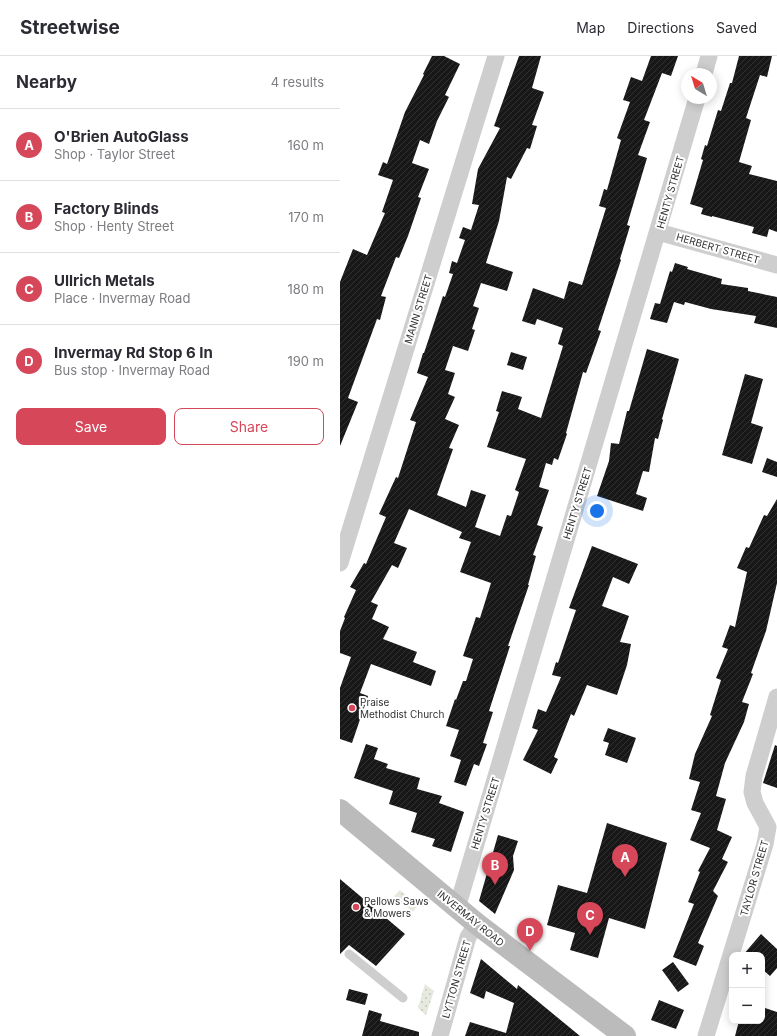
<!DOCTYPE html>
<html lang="en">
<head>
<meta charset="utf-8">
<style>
  body { margin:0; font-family:Inter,sans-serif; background:#f7f7f7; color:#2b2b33 }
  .controls { position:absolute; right:12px; bottom:12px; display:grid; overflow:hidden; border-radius:8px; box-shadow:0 2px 10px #0003 }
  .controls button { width:36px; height:36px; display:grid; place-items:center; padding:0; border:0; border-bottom:1px solid #e1e1e2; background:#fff; color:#2b2b33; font:20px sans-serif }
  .compass { position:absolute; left:341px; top:12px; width:36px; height:36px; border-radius:50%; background:#fff; box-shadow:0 2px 10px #0003; rotate:322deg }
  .you { position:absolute; left:257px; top:455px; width:14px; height:14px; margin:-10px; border:3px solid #fff; border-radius:50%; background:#1a73e8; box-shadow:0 0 0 6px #1a73e833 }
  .badge { display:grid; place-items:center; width:26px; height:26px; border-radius:50%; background:#d54759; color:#fff; font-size:13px; font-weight:700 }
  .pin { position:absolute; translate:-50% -33px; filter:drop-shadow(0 1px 2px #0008) }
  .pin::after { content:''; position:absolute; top:21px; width:14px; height:12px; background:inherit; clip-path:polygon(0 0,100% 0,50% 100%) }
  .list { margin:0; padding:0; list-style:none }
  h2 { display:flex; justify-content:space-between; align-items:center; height:52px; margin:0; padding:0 16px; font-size:17px }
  h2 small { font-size:13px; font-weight:400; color:#7c7c81 }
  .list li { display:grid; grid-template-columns:26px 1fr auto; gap:12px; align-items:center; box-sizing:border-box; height:72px; padding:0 16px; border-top:1px solid #e1e1e2 }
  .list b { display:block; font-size:15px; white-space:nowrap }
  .list p { margin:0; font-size:13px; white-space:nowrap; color:#7c7c81 }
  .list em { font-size:13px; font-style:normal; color:#7c7c81 }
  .actions { display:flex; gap:8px; padding:12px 16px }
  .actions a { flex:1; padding:9px 0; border:1px solid #d54759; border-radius:8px; text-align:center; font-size:14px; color:#d54759 }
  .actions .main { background:#d54759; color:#fff }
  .map { position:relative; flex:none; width:437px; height:980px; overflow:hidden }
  header { display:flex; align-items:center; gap:24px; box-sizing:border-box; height:56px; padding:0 20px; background:#fff; border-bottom:1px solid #e1e1e2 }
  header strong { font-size:19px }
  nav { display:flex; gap:22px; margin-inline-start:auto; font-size:14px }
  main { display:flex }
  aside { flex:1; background:#fff }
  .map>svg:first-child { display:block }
  .park { fill:url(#park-dots) }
  .building { fill:url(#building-hatch) }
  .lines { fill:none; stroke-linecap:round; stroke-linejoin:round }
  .lane { stroke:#cecece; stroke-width:9 }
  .street { stroke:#cecece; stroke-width:17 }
  .secondary { stroke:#bbb; stroke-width:22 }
  .poi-dot { fill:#d54759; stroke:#fff; stroke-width:1.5 }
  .labels { text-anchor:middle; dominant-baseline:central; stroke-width:4; stroke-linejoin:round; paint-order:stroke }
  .street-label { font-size:10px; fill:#313131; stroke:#fff }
  .poi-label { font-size:10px; fill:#313131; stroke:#fff; text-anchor:start }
</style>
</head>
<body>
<header>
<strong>Streetwise</strong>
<nav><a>Map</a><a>Directions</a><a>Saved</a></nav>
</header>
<main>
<aside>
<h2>Nearby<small>4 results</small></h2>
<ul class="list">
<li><span class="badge">A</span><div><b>O'Brien AutoGlass</b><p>Shop · Taylor Street</p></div><em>160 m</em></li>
<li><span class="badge">B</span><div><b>Factory Blinds</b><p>Shop · Henty Street</p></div><em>170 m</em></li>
<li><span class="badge">C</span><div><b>Ullrich Metals</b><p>Place · Invermay Road</p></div><em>180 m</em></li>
<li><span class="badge">D</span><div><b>Invermay Rd Stop 6 In</b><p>Bus stop · Invermay Road</p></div><em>190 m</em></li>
</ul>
<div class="actions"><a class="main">Save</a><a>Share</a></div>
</aside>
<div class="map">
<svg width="437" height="980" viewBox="0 0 437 980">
  <defs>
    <pattern id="park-dots" width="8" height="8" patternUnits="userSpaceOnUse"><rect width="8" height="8" fill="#e5e9de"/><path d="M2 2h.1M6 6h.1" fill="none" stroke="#c5c8bf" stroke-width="1.8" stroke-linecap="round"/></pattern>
    <pattern id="building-hatch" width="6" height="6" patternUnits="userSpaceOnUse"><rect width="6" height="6" fill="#181818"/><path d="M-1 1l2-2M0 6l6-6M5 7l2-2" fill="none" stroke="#313131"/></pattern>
  </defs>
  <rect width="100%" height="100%" fill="#fff"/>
  <g class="park">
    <path d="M60,834L78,849L73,856L54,840Z"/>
    <path d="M85,928L94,935L86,959L78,952Z"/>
  </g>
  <g class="building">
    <path d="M92,0H104L120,8L105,39L109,41L97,65L89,88L80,84L72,107L89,113L78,141L81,142L68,180L59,202L56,201L41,240L46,241L40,264L37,263L8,342L18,346L0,390V226L13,193L27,199L45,157L42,156L53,124L38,119L43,106L47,108L65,56L84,19L83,18Z"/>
    <path d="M179,0H201L192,32L204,36L192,69L197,70L190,93L187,92L171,123L167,121L159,165L146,207L173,216L167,235L141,227L133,250L139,252L132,273L135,274L128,295L113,290L105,314L115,317L108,338L115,341L105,363L119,369L109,392L113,393L97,439L126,451L131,434L146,439L135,471L160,480L167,459L171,460L179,436L175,434L186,403L147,391L159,356L156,355L162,335L182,341L178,353L201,362L223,290L218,288L223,272L197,263L195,269L182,265L193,232L224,243L229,225L242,229L266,152L259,150L264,133L267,134L281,84L277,82L290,46L283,44L291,21L302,25L311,0H338L331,20L322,17L304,64L310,66L298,99L307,102L287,169L290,170L280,203L281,204L258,274L261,275L246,317L243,316L226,377L227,378L218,404L214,402L212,409L206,407L199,431L209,434L197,469L203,471L193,499L196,500L188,529H189L168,590H170L149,655L153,656L143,687L147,688L139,710L134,708L126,730L114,726L121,704L110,700L119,674L106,670L115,643L116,644L123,625H126L133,603L123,600L136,561L140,562L151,527L120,516L131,486L119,482L122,476L69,453L54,487L67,492L58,512L52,509L31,546L38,549L32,563L49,571L43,583L77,596L73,606L96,615L91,630L31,608L20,637L28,640L12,687L0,683V632L11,601L0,597V575L5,562L4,561L16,534L10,531L24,507L26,508L46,461L39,458L56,421L58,422L76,366L70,364L88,321L77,317L83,297H84L103,240L105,241L113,218L109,217L112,205L117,207L125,184L119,182L123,171L131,174L139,149L132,148L138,113L160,72L154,70Z"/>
    <path d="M399,0H432L427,21L420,19L406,62L411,64L399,106L412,110L409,118L437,125V176L429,173L427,181L412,177L414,171L372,160V161L361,158L363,152L350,148L363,104L361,103L365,89L367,90L378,54L381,55L390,27H392Z"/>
    <path d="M335,207L348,211L347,213L382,223L381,228L408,232V235L437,241V272L414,267L416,260L371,253L345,246L344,249L334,246L327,267L310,263L315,247L320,248L330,215L332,216Z"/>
    <path d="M307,293L339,303L322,363L323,364L318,383L315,382L309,416L303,415L296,438L307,442L303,455L257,440L269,405L271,387L279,388L287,355H289Z"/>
    <path d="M171,296L187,301L183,314L167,309Z"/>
    <path d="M405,318L423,323L411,367L423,371L412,408L382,399Z"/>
    <path d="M427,402L437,406V421L422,416Z"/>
    <path d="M437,443V527L426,575L411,617L413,618L402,646L409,648L404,666L385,707L376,740L386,743L377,774L392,781L382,803L388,806L373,835L378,840L358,887L364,890L356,910L333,901L354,848L348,846L360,816L358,815L370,792L350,784L361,757L351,754L360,726L349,723L355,698L372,660L370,659L381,624L376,622L388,593L382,591L390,569L395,571L407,516L397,512L406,491L409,492L424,459L427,460Z"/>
    <path d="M252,490L298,508L289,528L273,521L262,550L289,560L280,586L291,588L287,609L277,639L247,629L234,660L231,658L214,701L218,703L211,718L183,704L198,674L192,672L198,653L206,656L221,621L212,619L216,606L218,607L236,554L229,552Z"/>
    <path d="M268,672L296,682L287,707L265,699L269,687L263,685Z"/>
    <path d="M26,688L38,692L34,703L48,708L46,712L80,722L77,733L102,740L99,747L124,756L111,796L92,790L95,783L71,776L77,757L49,748L53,735L14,722Z"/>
    <path d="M435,689L437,690V732L423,727Z"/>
    <path d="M267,767L327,787L305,873L269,862L258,902L230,894L235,877L207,869L218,829L247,837Z"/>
    <path d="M158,779L178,785L173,800L174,814L155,858L139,845Z"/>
    <path d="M0,823L65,878L36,910L9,889L0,898Z"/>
    <path d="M421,878L437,893V912L430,920L422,913V899H403Z"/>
    <path d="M141,903L177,933L178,929L240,980H125L130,966L166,977L174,947L146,935L144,943L130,937Z"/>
    <path d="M333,906L349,928L338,936L322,914Z"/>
    <path d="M9,933L28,938L25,949L6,944Z"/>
    <path d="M319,944L344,954L336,973L311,964Z"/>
    <path d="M422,951L437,956V980H395L399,965H422Z"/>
    <path d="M29,954L42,958L40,965L79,976V980H22Z"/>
  </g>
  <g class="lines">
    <path class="lane" d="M9,898L63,942"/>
    <g class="street">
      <path d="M364,18L369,0"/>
      <path d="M318,176L437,209"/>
      <path d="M0,507L156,0"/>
      <path d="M117,852L357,42"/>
      <path d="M100,980L128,881L137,868"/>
      <path d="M366,980L425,788L428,771L415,747L412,736L414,720L437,641"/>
    </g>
    <path class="secondary" d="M0,754L137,868L285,980"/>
  </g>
  <g class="poi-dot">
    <circle cx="12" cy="652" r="4"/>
    <circle cx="16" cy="851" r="4"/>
  </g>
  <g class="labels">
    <g class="street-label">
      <text transform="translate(330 136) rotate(-74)">HENTY STREET</text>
      <text transform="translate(378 192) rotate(16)">HERBERT STREET</text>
      <text transform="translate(78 253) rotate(-73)">MANN STREET</text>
      <text transform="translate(237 447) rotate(-73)">HENTY STREET</text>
      <text transform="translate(145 757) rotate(-73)">HENTY STREET</text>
      <text transform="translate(414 822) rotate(-74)">TAYLOR STREET</text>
      <text transform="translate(131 862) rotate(39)">INVERMAY ROAD</text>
      <text transform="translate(116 923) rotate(-74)">LYTTON STREET</text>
    </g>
    <g class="poi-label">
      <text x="20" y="646">Praise<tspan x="20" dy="12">Methodist Church</tspan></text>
      <text x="24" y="845">Pellows Saws<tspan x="24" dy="12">&amp; Mowers</tspan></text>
    </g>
  </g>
</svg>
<div class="controls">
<button>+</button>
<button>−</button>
</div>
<svg class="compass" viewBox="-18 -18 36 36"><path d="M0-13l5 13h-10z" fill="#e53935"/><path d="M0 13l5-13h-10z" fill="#7c7c81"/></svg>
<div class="you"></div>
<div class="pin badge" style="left:285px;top:821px">A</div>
<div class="pin badge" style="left:155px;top:829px">B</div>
<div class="pin badge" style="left:250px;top:879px">C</div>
<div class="pin badge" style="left:190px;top:895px">D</div>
</div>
</main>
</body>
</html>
